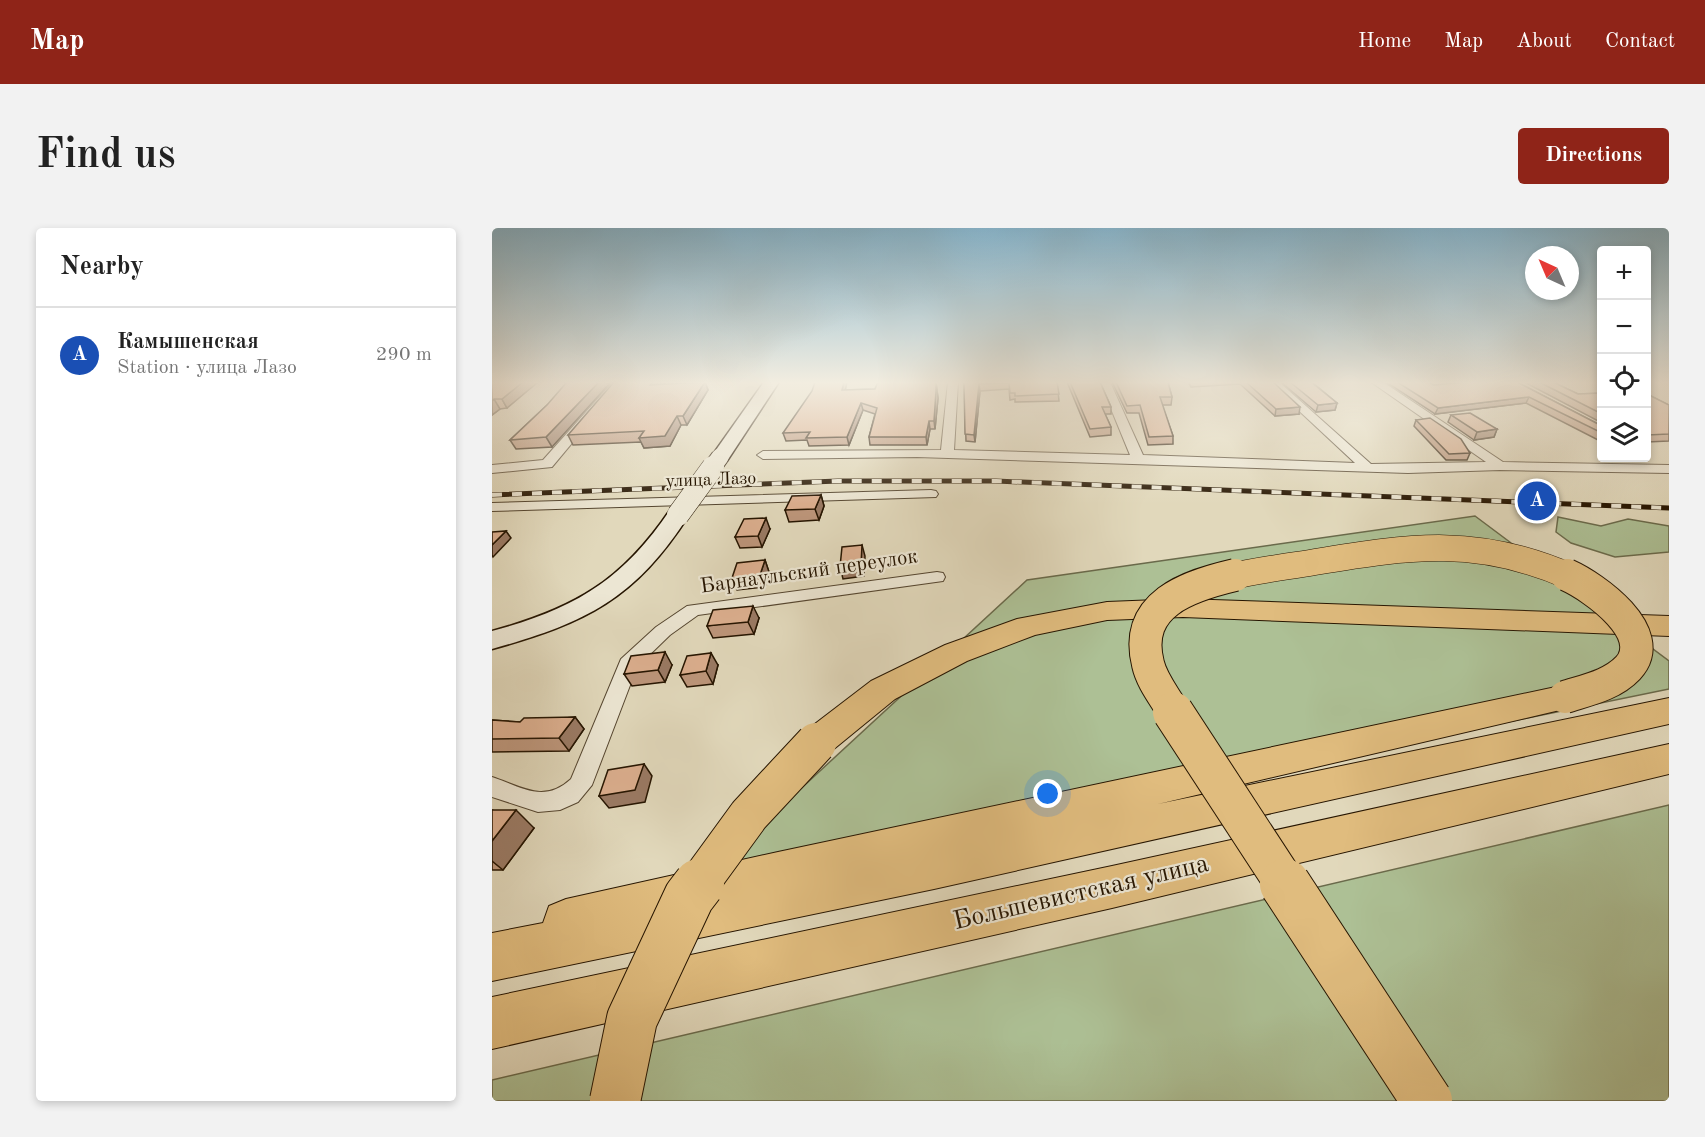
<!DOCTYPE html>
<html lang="en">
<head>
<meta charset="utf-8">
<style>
  body { margin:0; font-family:"Old Standard TT",serif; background:#f2f2f2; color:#222 }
  .controls { position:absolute; right:18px; top:18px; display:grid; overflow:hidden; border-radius:6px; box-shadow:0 3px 9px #0003 }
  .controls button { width:54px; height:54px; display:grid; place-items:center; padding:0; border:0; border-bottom:2px solid #e0e0e0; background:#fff; color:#222; font:30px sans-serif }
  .compass { position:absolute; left:1033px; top:18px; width:54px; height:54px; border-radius:50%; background:#fff; box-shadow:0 3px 9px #0003; rotate:316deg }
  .you { position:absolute; left:556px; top:566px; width:21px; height:21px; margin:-15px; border:4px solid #fff; border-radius:50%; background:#1a73e8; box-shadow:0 0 0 9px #1a73e833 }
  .badge { display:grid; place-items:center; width:39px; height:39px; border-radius:50%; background:#8f2418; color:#fff; font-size:20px; font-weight:700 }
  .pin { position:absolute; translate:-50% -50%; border:3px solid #fff; box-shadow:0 2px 6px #0006 }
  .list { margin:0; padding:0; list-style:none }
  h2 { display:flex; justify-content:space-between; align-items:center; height:78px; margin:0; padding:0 24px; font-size:26px }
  h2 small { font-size:20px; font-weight:400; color:#767676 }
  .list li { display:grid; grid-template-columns:39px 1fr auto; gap:18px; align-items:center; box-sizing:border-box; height:96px; padding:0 24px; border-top:2px solid #e0e0e0 }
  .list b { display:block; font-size:22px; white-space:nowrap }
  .list p { margin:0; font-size:20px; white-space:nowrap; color:#767676 }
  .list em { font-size:20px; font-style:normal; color:#767676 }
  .icon { flex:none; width:33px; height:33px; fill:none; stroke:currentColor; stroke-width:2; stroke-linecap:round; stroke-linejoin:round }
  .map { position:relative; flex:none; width:1177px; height:873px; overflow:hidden; border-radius:6px }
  header { display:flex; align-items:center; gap:36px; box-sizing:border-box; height:84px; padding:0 30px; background:#8f2418; color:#fff }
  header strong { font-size:28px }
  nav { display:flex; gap:33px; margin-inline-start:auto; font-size:21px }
  .intro { display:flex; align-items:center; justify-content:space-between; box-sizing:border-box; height:144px; padding:0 36px }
  h1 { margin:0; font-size:42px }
  .button { padding:15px 27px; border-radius:6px; background:#8f2418; color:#fff; font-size:21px; font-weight:700 }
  main { display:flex; gap:36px; padding:0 36px }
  aside { flex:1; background:#fff; border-radius:6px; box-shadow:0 3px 9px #0003 }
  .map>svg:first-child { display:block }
  .green { fill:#adc095; stroke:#6a6a4b; stroke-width:1.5 }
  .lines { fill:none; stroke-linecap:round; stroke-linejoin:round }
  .street-casing { stroke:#554630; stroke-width:2 }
  .secondary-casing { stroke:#261501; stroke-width:3 }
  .highway-casing { stroke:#261501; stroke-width:2 }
  .street { fill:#ece6d3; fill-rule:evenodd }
  .secondary { fill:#ece6d3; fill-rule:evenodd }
  .highway { fill:#e0bc7e; fill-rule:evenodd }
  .rail-casing { stroke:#261501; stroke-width:5 }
  .rail { stroke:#ece6d3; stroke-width:4; stroke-dasharray:10; stroke-linecap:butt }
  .secondary-bridge-far1-casing { stroke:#261501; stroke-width:19; stroke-linecap:butt }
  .secondary-bridge-casing { stroke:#261501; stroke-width:23; stroke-linecap:butt }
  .highway-bridge-far3-casing { stroke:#261501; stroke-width:27; stroke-linecap:butt }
  .highway-bridge-far2-casing { stroke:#261501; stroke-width:34; stroke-linecap:butt }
  .highway-bridge-far1-casing { stroke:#261501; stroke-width:42; stroke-linecap:butt }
  .highway-bridge-casing { stroke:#261501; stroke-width:52; stroke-linecap:butt }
  .secondary-bridge-far1 { stroke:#ece6d3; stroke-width:17 }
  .secondary-bridge { stroke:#ece6d3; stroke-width:22 }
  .highway-bridge-far3 { stroke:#e0bc7e; stroke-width:26 }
  .highway-bridge-far2 { stroke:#e0bc7e; stroke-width:32 }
  .highway-bridge-far1 { stroke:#e0bc7e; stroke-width:40 }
  .highway-bridge { stroke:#e0bc7e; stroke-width:50 }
  .wall { fill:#bd967b; stroke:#261501; stroke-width:1.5 }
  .shaded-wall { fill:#9a7a64; stroke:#261501; stroke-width:1.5 }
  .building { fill:#dcaf8f; stroke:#261501; stroke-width:1.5 }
  .labels { text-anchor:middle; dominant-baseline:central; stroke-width:4.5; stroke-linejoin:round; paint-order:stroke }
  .far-street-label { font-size:18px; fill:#261501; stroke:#ece6d3 }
  .street-label { font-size:21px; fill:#261501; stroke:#ece6d3 }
  .near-street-label { font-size:26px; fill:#261501; stroke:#ece6d3 }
</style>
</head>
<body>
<header>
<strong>Map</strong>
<nav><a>Home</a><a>Map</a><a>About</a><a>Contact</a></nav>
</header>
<div class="intro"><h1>Find us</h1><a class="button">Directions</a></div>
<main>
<aside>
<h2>Nearby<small></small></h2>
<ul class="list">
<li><span class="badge" style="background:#1a4fb4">A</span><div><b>Камышенская</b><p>Station · улица Лазо</p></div><em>290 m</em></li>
</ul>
</aside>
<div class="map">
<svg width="1177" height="873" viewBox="0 0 1177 873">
  <rect width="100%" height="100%" fill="#e1d8bb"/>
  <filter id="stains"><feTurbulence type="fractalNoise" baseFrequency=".00333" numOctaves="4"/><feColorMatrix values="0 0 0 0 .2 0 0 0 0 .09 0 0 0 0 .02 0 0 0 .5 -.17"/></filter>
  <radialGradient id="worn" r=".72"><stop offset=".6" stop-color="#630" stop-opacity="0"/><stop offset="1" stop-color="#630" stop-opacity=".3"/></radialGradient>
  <g class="green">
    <path d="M983,288L1177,433V461L200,661L535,352Z"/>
    <path d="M1066,289L1109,298L1136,291L1177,298V324L1123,329L1079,315L1064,304Z"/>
    <path d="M1177,577V873H0V852Z"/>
  </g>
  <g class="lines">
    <g class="street-casing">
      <g id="street">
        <path d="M121,154H131L60,239L0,245V237L51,232Z"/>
        <path d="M456,154H466L462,222L638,227L608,154H618L651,227L863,235L776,154H787L879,236L994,234L879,154H891L1011,234L1177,237V245L1008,242L916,245L425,229L271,231L265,227L271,223L449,222Z"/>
        <path d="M439,262L444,263L446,266L444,269L0,283V275Z"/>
        <path d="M445,344L451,345L453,349L451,353L206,387L178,407L145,439L100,557L86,574L68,582L46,584L0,569V549C30,559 52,576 79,551L129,431L164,399L195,378Z"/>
      </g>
    </g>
    <g class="secondary-casing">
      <g id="secondary">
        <path d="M272,154H287L235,233H221L219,229Z"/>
        <path d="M186,281L194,282L197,287C143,371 94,395 0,421V403C82,381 130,353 178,282Z"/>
      </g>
    </g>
    <g class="highway-casing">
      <g id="highway">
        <path d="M691,371L1177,388V408L691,389L615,392L543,407L475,433L403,471L337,525L324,529L311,525L305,515L311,505L379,453L453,417L525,391L615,374Z"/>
        <path d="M1073,457L1085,460L1090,469L1085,478L666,576L1177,470V496L442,661L0,753V705L51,695L57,678L74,671L286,624Z"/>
        <path d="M1177,516V546L620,680L0,821V769L620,638Z"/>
      </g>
    </g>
    <use href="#street" class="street"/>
    <use href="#secondary" class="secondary"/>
    <use href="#highway" class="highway"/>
    <g class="rail-casing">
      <path id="rail" d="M0,267L346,253H504L1177,280"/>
    </g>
    <use href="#rail" class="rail"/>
    <g class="secondary-bridge-far1-casing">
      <path id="secondary-bridge-far1" d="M220,240L228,229"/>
    </g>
    <g class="secondary-bridge-casing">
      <path id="secondary-bridge" d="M186,287L221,239"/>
    </g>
    <g class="highway-bridge-far3-casing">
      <path id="highway-bridge-far3" d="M737,349C765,342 794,339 823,334C919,318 986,308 1079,349"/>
    </g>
    <g class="highway-bridge-far2-casing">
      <g id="highway-bridge-far2">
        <path d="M1073,469C1095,462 1120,457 1136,440C1168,406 1102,359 1075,347"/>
        <path d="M682,485C674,470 660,454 656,436C641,376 696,358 743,347"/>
      </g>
    </g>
    <g class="highway-bridge-far1-casing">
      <g id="highway-bridge-far1">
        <path d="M681,484L794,657"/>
        <path d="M206,657L257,587L324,515"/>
      </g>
    </g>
    <g class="highway-bridge-casing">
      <g id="highway-bridge">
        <path d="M793,656L935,873"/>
        <path d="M123,873L140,791L197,669L207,656"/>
      </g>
    </g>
    <use href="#secondary-bridge-far1" class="secondary-bridge-far1"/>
    <use href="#secondary-bridge" class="secondary-bridge"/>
    <use href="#highway-bridge-far3" class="highway-bridge-far3"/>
    <use href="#highway-bridge-far2" class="highway-bridge-far2"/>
    <use href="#highway-bridge-far1" class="highway-bridge-far1"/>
    <use href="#highway-bridge" class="highway-bridge"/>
  </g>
  <g class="wall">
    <path d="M0,154L15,180L8,181L0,187Z"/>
    <path d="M204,154H213L216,162L195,197H189L178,218L152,220L149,214L81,217L76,207L169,156Z"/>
    <path d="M386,154H444L446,170L443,201H438L435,217H378L377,209L383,186L371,182L357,217L317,218L315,212L294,213L291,205L353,162L383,161Z"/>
    <path d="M472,154H565L567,173L523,174V171L518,172L517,161L488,163L483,214L474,213Z"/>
    <path d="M575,154H608L619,179V186H613L619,199V207L598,209Z"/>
    <path d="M620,154H676L680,169L679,177H670L681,208V216L656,217L647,185H635Z"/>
    <path d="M696,154H781L807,186L783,188L748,156L699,159Z"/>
    <path d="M789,154H825H820L845,175L843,182L824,184Z"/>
    <path d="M894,154H936L942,157L1025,154L1110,198V214L1034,175L943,186Z"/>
    <path d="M1032,154H1061L1086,166L1110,165V195Z"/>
    <path d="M1155,166L1177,177V213L1155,214Z"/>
    <path d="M55,177L60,219L24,221L18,212Z"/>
    <path d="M959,187L1005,201L1002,209L982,212L956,194Z"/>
    <path d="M924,192L978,225L975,232H954L922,198Z"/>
    <path d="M329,267L332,278L327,292L297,294L293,282Z"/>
    <path d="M278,301L270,319L248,320L243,309Z"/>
    <path d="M273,332L277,344L273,359L245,362L240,350Z"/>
    <path d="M267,390L262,406L221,410L215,398Z"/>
    <path d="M180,437L173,454L140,458L132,446Z"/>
    <path d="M226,437L221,456L195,459L188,447Z"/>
    <path d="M83,489L92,501L77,523L0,524V492L28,494Z"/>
    <path d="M0,582L42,600L11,642H0Z"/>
  </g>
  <g class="shaded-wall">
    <path d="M31,154H46L15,180L10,171Z"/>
    <path d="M107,154H119L60,219L54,209Z"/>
    <path d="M160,154H168L169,156L158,157Z"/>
    <path d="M213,154L216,162L195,197L191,188Z"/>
    <path d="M352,154H355L352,169L350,162Z"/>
    <path d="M444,154L446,170L443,201L442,193Z"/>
    <path d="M487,156L488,163L483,214L482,207Z"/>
    <path d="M1037,169L1034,175L943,186L946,180Z"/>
    <path d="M2,171L8,181L0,187V173Z"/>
    <path d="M369,175L371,182L357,217L355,209Z"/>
    <path d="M845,175L843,182L824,184L826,177Z"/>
    <path d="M808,179L807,186L783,188L784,181Z"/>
    <path d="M185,188L189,197L178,218L152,220L147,210Z"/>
    <path d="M437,193L438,201L435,217L434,209Z"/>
    <path d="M1005,201L1002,209L982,212L985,204Z"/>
    <path d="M329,267L332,278L327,292L323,281Z"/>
    <path d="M274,290L278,301L270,319L266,308Z"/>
    <path d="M14,303L19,310L1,329L0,327V317Z"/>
    <path d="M370,317L373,328L372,348L351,351L348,339Z"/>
    <path d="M273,332L277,344L273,359L268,347Z"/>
    <path d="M261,378L267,390L262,406L256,394Z"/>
    <path d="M173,424L180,437L173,454L166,442Z"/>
    <path d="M219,425L226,437L221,456L214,443Z"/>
    <path d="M83,489L92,501L77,523L67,510Z"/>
    <path d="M152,536L160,548L153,574L117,580L107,568Z"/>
    <path d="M24,582L42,600L11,642L0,633V613Z"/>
  </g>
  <g class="building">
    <path d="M0,154H31L10,171H2L0,173Z"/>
    <path d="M75,154H107L54,209L18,212L55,177Z"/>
    <path d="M122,154H160L158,157L213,154L191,188H185L173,208L147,210L152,203L76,207Z"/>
    <path d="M323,154H352L350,162L383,161L386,154H444V163L442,193H437L434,209H377L385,180L369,175L355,209L314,210L318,204L291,205L320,163Z"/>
    <path d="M472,154H565L567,166L523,168V165H518L517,155L487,156L482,207L473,206Z"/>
    <path d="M578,154H608L619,179H610L619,199L598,201Z"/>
    <path d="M624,154H676L680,169H668L681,208L657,209L648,177L635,178Z"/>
    <path d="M754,154H781L808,179L784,181Z"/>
    <path d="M798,154H819L845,175L826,177Z"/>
    <path d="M905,154H936L942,157L975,154H1025L1110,198V205L1037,169L946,180Z"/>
    <path d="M1047,154H1061L1086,166L1110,165V186Z"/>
    <path d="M1155,166L1177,177V206L1155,207Z"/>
    <path d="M978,185L1005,201L985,204L959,187Z"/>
    <path d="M938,190L969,211L978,225L957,226L924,192Z"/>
    <path d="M329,267L323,281L293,282L300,268Z"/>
    <path d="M274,290L266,308L243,309L252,291Z"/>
    <path d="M14,303L0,317V304Z"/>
    <path d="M370,317L369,337L348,339L350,319Z"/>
    <path d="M273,332L268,347L240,350L245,335Z"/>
    <path d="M261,378L256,394L215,398L221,382Z"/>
    <path d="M173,424L166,442L132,446L139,428Z"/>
    <path d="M219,425L214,443L188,447L195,428Z"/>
    <path d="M83,489L67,510L0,511V492L28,494L32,490Z"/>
    <path d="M152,536L143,562L107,568L116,542Z"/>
    <path d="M0,582H24L0,613Z"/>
  </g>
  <linearGradient id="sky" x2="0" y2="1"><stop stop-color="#87b7d0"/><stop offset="0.56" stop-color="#f2ede0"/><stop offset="1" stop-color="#f2ede0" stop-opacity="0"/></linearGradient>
  <rect width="1177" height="276" fill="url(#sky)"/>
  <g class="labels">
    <g class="far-street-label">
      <text transform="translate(219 252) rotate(-2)">улица Лазо</text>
    </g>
    <g class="street-label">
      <text transform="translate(317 344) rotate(-8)">Барнаульский переулок</text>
    </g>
    <g class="near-street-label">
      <text transform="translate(589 665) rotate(-13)">Большевистская улица</text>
    </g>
  </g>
  <rect width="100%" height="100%" filter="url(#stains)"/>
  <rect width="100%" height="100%" fill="url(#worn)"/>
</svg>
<div class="controls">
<button>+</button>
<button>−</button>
<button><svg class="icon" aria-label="locate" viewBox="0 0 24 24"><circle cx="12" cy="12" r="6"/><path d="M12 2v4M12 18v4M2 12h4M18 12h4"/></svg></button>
<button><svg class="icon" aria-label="layers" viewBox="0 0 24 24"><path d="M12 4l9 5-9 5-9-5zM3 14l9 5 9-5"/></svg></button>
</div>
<svg class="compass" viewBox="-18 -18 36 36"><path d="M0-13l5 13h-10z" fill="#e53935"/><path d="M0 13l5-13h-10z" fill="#767676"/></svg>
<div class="you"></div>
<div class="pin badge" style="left:1045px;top:273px;background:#1a4fb4">A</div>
</div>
</main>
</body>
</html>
